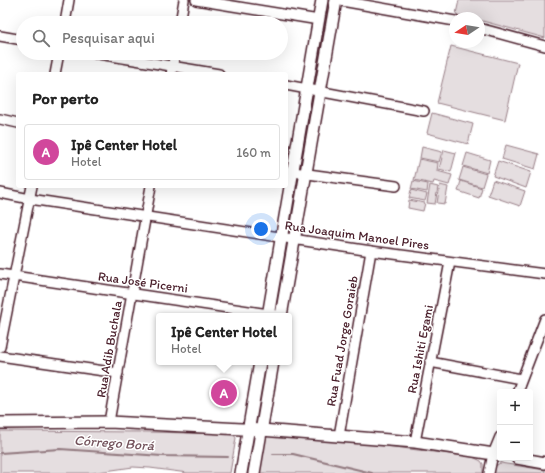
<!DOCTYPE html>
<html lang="pt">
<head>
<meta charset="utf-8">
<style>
  body { margin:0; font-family:Itim,sans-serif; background:#f6f6f6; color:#222 }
  .controls { position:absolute; right:12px; bottom:12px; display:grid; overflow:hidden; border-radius:4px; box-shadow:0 4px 16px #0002 }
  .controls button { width:36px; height:36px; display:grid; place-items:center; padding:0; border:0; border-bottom:1px solid #e0e0e0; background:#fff; color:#222; font:20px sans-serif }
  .compass { position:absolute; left:449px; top:12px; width:36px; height:36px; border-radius:50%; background:#fff; box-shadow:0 4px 16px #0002; rotate:258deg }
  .you { position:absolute; left:261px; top:229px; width:14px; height:14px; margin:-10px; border:3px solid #fff; border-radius:50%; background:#1a73e8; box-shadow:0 0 0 6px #1a73e833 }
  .badge { display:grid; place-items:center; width:26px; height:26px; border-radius:50%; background:#111827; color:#fff; font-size:13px; font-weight:700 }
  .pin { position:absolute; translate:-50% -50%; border:2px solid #fff; box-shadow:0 1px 4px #0006 }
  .popup { position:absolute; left:156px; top:313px; width:136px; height:52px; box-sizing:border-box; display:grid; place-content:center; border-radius:4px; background:#fff; filter:drop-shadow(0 1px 3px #0005); font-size:13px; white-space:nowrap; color:#767676 }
  .popup b { font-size:15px; color:#222 }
  .popup::after { content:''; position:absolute; left:50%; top:100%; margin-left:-8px; border:8px solid transparent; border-top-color:#fff }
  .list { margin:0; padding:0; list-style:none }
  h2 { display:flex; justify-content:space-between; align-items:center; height:52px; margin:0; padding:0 16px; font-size:17px }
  h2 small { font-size:13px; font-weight:400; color:#767676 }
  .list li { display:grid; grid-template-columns:26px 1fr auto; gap:12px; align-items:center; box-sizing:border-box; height:56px; margin:0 8px 8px; padding:0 8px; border:1px solid #e0e0e0; border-radius:4px }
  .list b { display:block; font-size:15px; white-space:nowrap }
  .list p { margin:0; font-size:13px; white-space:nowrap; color:#767676 }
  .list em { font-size:13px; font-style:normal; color:#767676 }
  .icon { flex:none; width:22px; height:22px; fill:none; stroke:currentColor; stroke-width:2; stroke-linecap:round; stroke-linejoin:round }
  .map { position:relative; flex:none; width:545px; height:473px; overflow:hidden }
  .search { position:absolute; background:#fff; box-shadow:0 4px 16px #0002; left:16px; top:16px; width:272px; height:44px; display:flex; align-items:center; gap:10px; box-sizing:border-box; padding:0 14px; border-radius:22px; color:#767676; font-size:15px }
  .panel { position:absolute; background:#fff; box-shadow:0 4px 16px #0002; left:16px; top:72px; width:272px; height:116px; border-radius:4px }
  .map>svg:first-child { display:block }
  .green { fill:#e5dee0; stroke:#987e86 }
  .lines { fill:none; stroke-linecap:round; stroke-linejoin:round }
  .stream { stroke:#91787e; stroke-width:2 }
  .minor-casing { stroke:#4a1f2b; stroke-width:12 }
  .major-casing { stroke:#4a1f2b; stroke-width:14 }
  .minor { stroke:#fff; stroke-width:9 }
  .major { stroke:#fff; stroke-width:11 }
  .labels { text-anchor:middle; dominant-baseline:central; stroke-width:3; stroke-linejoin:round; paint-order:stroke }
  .street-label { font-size:13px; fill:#4a1f2b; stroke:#fff }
  .water-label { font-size:14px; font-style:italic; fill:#74535c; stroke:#fff }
</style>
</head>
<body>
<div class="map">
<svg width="545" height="473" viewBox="0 0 545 473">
  <rect width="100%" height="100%" fill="#fff"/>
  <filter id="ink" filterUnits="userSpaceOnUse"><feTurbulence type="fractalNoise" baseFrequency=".025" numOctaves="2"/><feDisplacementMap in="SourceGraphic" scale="8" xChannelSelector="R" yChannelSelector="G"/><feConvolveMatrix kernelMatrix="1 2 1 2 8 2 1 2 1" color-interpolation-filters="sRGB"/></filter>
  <g filter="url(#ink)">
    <g class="green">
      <path d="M459,0H545V38L479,20V18H470L456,14Z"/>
      <path d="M451,46L518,63L505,120L437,103Z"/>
      <path d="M432,113L473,124L468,144L427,133Z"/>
      <path d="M506,145L539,154L535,169L502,159Z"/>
      <path d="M422,147L442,152L439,162L420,158Z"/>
      <path d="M444,150L456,153L451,172L439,169Z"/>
      <path d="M467,153L490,160L487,173L463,166Z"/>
      <path d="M419,159L438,163L437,171L452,175L449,185L434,181L433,184L414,180Z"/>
      <path d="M498,161L531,172L526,188L493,176Z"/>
      <path d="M463,167L486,174L482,187L459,180Z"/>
      <path d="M493,180L525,191L520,206L488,195Z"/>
      <path d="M413,181L428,184L427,192L411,189Z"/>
      <path d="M461,181L482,188L479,198L458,191Z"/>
      <path d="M430,185L438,187L435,204L427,203Z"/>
      <path d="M440,185L448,187L445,204L437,203Z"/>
      <path d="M411,190L427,194L425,201L409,198Z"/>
      <path d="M409,200L425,203L423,211L408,208Z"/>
      <path d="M0,431L149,432L231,434L234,435L236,438L230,473H188L150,468L133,467L91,473H0Z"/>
      <path d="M268,436L378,445L473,457L481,461L483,464V473H259L265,439Z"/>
      <path d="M500,463L545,470V473H493L494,467Z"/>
    </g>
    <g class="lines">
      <g class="stream">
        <path d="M0,453L60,449L162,456L228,457"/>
        <path d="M273,454H293L372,473"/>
      </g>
      <g class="minor-casing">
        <g id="minor">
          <path d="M196,0L319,20"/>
          <path d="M336,0L455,21"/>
          <path d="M65,23L69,0"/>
          <path d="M180,23L184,0"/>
          <path d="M479,28L545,46"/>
          <path d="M0,36L23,40"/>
          <path d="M93,53L219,74"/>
          <path d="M55,74L59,53"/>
          <path d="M171,74L175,53"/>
          <path d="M286,85L424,111"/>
          <path d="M0,119L18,123"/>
          <path d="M286,171L396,186"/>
          <path d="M0,193L30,199L371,251L545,274"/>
          <path d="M0,274L282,316"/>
          <path d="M0,347L32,186"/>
          <path d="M0,356L118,373"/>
          <path d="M430,362L521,379"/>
          <path d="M517,392L545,319"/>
          <path d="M109,422L151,186"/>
          <path d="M339,436L371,251"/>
          <path d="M415,442L450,262"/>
          <path d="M489,473L493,454L500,437"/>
        </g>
      </g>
      <g class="major-casing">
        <g id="major">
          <path d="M268,316L322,0"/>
          <path d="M281,316L336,0"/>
          <path d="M0,423L109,422L261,430L415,442L500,455"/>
          <path d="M517,458L545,463"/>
          <path d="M241,473L260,362"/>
          <path d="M254,473L273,362"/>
        </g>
      </g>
      <use href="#minor" class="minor"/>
      <use href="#major" class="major"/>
    </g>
  </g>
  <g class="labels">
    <g class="street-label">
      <text transform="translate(357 235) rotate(8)">Rua Joaquim Manoel Pires</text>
      <text transform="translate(143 282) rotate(8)">Rua José Picerni</text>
      <text transform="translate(342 341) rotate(-80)">Rua Fuad Jorge Goraieb</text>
      <text transform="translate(109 349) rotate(-80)">Rua Adib Buchala</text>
      <text transform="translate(420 349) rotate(-79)">Rua Ishiti Egami</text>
    </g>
    <g class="water-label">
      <text transform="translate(114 443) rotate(4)">Córrego Borá</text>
    </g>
  </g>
</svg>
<div class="controls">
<button>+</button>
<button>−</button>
</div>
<svg class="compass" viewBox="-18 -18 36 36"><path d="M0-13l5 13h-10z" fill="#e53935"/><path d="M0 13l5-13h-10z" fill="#767676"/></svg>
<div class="you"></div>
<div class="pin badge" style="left:224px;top:393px;background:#d1479c">A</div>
<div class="popup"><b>Ipê Center Hotel</b>Hotel</div>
<div class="search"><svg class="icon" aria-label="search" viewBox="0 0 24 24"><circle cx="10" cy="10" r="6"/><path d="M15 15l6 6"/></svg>Pesquisar aqui</div>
<section class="panel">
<h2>Por perto<small></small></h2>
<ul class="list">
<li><span class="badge" style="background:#d1479c">A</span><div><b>Ipê Center Hotel</b><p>Hotel</p></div><em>160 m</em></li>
</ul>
</section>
</div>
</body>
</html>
